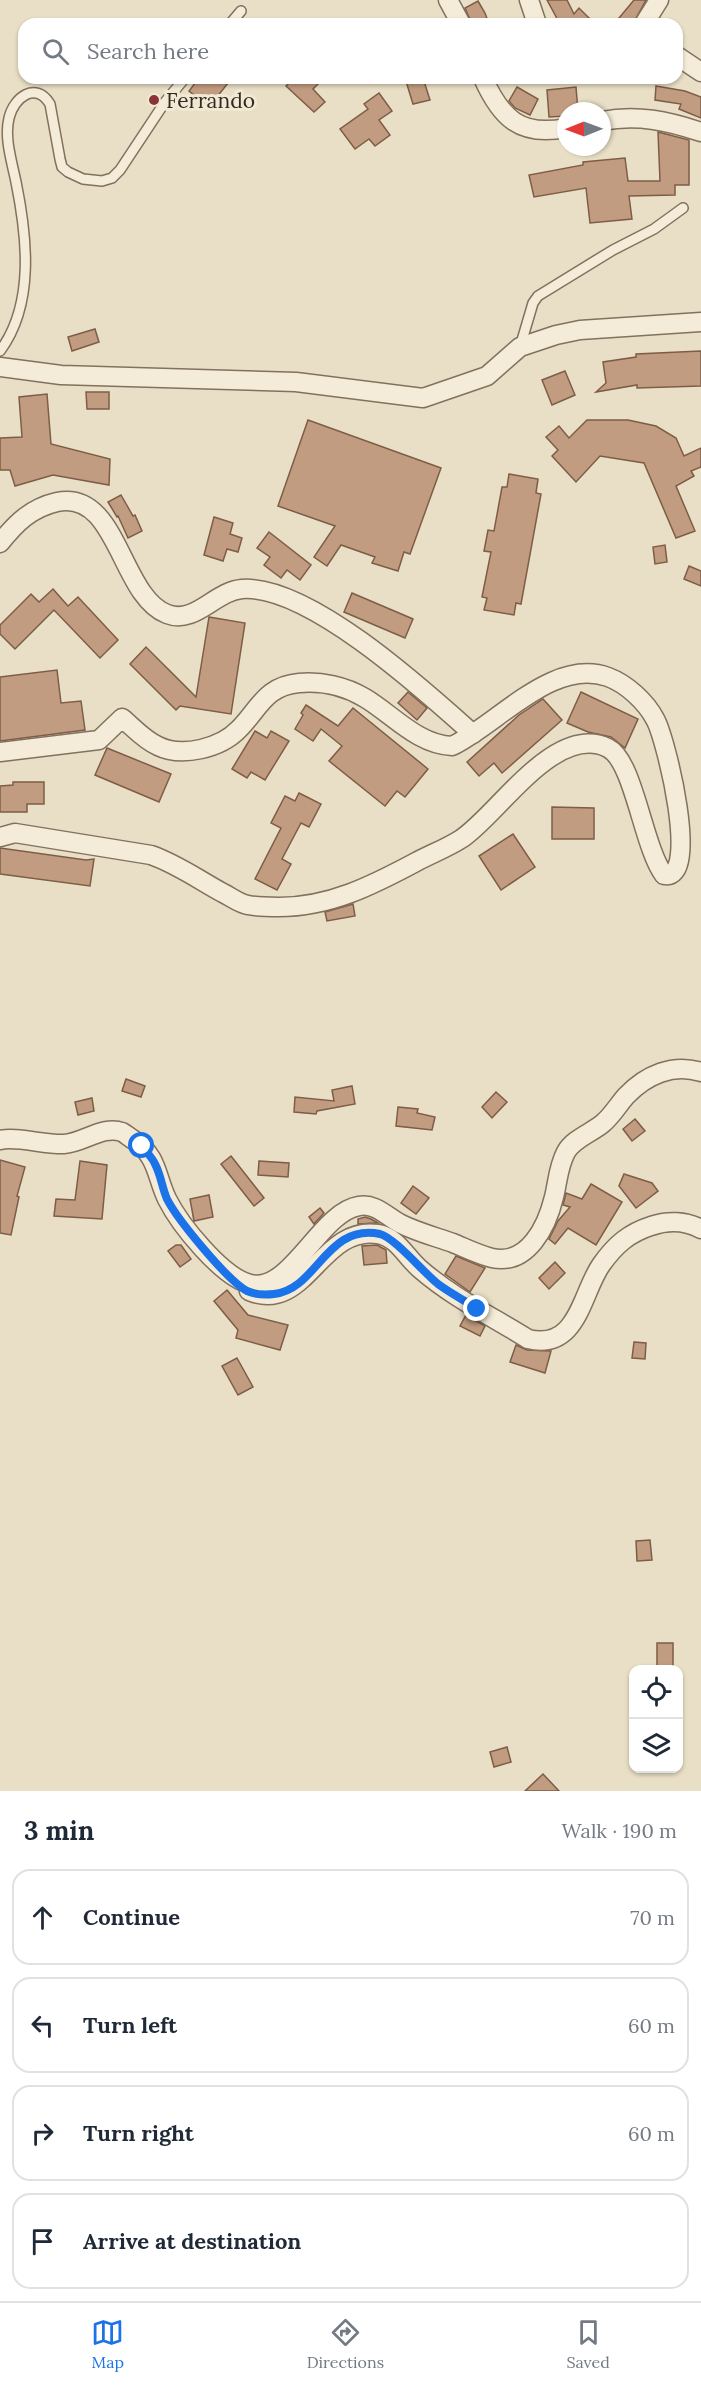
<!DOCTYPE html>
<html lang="en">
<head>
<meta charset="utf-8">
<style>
  body { margin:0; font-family:Lora,serif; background:#f2f2f3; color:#1f2937 }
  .controls { position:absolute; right:18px; bottom:18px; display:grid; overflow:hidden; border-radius:12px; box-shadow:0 2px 4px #0004 }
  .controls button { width:54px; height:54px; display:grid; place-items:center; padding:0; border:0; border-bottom:2px solid #e0e1e3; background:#fff; color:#1f2937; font:30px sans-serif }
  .compass { position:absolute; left:557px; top:102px; width:54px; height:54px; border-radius:50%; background:#fff; box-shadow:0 2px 4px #0004; rotate:269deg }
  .stop { position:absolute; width:18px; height:18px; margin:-14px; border:4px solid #1a73e8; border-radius:50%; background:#fff }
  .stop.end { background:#1a73e8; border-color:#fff; box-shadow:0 2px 6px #0008 }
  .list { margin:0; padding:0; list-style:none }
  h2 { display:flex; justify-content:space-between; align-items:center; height:78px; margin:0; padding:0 24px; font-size:26px }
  h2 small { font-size:20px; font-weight:400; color:#747a83 }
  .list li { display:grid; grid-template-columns:39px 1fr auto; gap:18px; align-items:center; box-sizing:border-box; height:96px; margin:0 12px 12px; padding:0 12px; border:2px solid #e0e1e3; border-radius:18px }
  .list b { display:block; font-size:22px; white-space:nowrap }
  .list em { font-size:20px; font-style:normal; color:#747a83 }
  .icon { flex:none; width:33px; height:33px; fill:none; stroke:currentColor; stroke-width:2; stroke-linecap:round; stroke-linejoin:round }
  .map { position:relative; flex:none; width:701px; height:1791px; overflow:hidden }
  .search { position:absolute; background:#fff; box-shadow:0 2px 4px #0004; left:18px; right:18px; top:18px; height:66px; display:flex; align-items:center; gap:15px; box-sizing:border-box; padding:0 21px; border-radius:18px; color:#747a83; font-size:22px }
  .sheet { height:510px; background:#fff }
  nav { display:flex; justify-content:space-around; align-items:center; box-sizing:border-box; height:84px; border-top:2px solid #e0e1e3; background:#fff; font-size:16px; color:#747a83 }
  nav a { display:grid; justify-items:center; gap:3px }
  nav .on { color:#1a73e8 }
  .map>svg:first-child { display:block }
  .building { fill:#c29c80; stroke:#7e5d46; stroke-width:1.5 }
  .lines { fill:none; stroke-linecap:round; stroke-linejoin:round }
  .service-casing { stroke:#82715e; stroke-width:12 }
  .minor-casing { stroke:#82715e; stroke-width:21 }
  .service { stroke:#f4ecd8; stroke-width:9 }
  .minor { stroke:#f4ecd8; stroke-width:18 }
  .route { stroke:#1a73e8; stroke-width:8 }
  .poi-dot { fill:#8a3535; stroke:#f1e9d4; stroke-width:2 }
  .labels { text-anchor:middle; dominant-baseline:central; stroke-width:6; stroke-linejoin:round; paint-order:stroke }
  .poi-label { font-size:21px; fill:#342920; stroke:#f1e9d4; text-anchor:start }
</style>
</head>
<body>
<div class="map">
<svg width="701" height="1791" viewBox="0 0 701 1791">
  <rect width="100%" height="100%" fill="#e9dfc6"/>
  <g class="building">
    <path d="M547,0H567L574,14L579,8L595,24H560Z"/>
    <path d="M634,0H646L633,24H614Z"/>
    <path d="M478,1L485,13L489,24H472L465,8Z"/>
    <path d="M199,78H232L209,107L189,91Z"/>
    <path d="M294,78H324L313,89L325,102L314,112L286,86Z"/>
    <path d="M405,78H423L430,100L413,104Z"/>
    <path d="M656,86L685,91L701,97V118L679,109L681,104L655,100Z"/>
    <path d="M517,87L538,99L530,115L515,108L509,101Z"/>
    <path d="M576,87L578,111H566V116L549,117L547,90Z"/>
    <path d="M379,93L392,111L379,120L390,135L375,146L369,139L355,149L340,129L368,109L364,104Z"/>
    <path d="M658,132L689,140V185H675V195L629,196L632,219L590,223L586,188L534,197L529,175L583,165V162L625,158L628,181H660Z"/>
    <path d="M95,329L99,342L72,351L68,337Z"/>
    <path d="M701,351V386L637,388V385L596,392L606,383L603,362L636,357V354Z"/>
    <path d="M565,371L575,395L552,405L542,380Z"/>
    <path d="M86,392H109V409H87Z"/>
    <path d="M47,394L51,444L110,459L109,485L53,475L15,486L10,470H0V438L22,437L19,397Z"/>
    <path d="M308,420L441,468L410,554L404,552L398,571L372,563L375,557L341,545L327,566L314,557L335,526L278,506Z"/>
    <path d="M587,420H628L656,426L676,438L684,456L701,448V467L691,471L694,476L676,486L695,531L676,538L644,463L600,456L576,482L552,456L558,450L546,437L559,426L569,438Z"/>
    <path d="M509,474L538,479L536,493L541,494L521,604L516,603L514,615L484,610L487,598L482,597L491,552L484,551L488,530L494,531L502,487H507Z"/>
    <path d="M121,495L133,516L135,515L142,531L128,538L118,516L117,517L108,502Z"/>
    <path d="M214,517L233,523L230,534L242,538L238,552L227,549L223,561L204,555Z"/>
    <path d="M269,532L311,565L300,580L287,570L281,578L264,565L270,557L257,548Z"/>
    <path d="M665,545L667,562L655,564L653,547Z"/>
    <path d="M689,566L701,571V586L684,579Z"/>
    <path d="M53,589L68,606L78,597L118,640L100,658L54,610L15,649L0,634V625L31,594L39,602Z"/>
    <path d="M352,593L413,619L405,638L344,612Z"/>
    <path d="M209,617L245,623L231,714L180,706L176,710L130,664L146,647L196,697Z"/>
    <path d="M57,670L61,703L81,701L85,730L0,741V677Z"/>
    <path d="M408,692L427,708L417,720L398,703Z"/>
    <path d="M581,692L638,719L625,748L611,737L588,732L567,723Z"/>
    <path d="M543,699L562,720L502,773L494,763L479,776L467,762L519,715Z"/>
    <path d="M306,705L338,726L353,708L428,769L405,797L397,791L385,806L329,761L342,746L321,729L313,741L295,729L303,715L301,713Z"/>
    <path d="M255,731L267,738L271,731L289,741L265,780L251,772L247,778L232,769Z"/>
    <path d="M107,748L171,774L159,802L95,775Z"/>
    <path d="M13,782H44V804H27V812H0V786L13,785Z"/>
    <path d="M299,793L321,804L309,827L301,823L282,859L291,864L277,890L255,879L281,828L271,823L285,796L295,801Z"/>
    <path d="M552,807L594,808V839H552Z"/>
    <path d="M513,834L535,867L501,890L479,856Z"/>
    <path d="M0,848L86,860L94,859L90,886L0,874Z"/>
    <path d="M353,904L355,916L327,921L325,912Z"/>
    <path d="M126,1079L145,1086L141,1097L122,1091Z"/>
    <path d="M352,1086L355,1104L317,1111L316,1114L294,1112L295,1097L334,1101L332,1090Z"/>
    <path d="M496,1092L507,1102L492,1118L482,1107Z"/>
    <path d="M92,1098L94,1111L78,1115L75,1102Z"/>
    <path d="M398,1107L418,1109L417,1113L435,1117L432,1130L396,1126Z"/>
    <path d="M635,1119L645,1131L632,1141L623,1129Z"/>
    <path d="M231,1156L264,1198L254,1206L221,1164Z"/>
    <path d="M0,1160L25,1167L17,1196L19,1197L11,1235L0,1233Z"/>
    <path d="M80,1161L107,1165L102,1219L54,1216L56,1199L75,1200Z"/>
    <path d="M259,1161L289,1163L288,1177L258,1175Z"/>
    <path d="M624,1174L652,1183L658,1191L636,1208L619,1186Z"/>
    <path d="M591,1184L622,1202L596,1245L568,1228L555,1244L549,1239L558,1221L570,1207L563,1205L566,1193L582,1199Z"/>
    <path d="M413,1186L429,1198L416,1214L401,1203Z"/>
    <path d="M209,1195L213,1217L194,1221L190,1199Z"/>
    <path d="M320,1208L324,1213L314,1224L309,1217Z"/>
    <path d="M365,1217L371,1219L378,1223L358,1224V1219Z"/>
    <path d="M176,1245H181L191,1259L180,1267L168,1251Z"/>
    <path d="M377,1245L386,1250L387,1263L364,1265L362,1246Z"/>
    <path d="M456,1256L485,1268L470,1292L445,1274Z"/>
    <path d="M555,1262L565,1273L549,1289L539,1278Z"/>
    <path d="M227,1290L248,1315L288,1325L280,1350L236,1338L238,1330L214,1301Z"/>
    <path d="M466,1315L485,1326L480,1336L460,1326Z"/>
    <path d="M634,1342L646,1343L645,1359L632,1358Z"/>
    <path d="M516,1345L527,1350L551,1351L545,1373L510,1362Z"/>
    <path d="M237,1358L253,1387L238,1395L222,1366Z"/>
    <path d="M650,1540L652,1560L637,1561L636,1541Z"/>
    <rect x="657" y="1643" width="16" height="25"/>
    <path d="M507,1747L511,1762L494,1767L490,1752Z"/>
    <path d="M543,1774L559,1791H525Z"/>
  </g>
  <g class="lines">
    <g class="service-casing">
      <g id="service">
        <path d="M230,24L241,11"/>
        <path d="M520,347L533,303L538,296L613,250L654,229L683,208"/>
        <path d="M0,351C35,304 27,236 16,182C12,162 4,138 9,118C14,97 36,81 50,104L60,159L62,167L68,172L83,179L102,181L112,178L120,170L165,102L185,78"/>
      </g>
    </g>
    <g class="minor-casing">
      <g id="minor">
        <path d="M448,0L461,24"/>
        <path d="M529,0L537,24"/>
        <path d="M644,24L659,0"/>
        <path d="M677,56L701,72"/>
        <path d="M483,78C501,118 520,137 566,128"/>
        <path d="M602,121C637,114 668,121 701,132"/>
        <path d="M0,367L61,375L296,382L423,398L487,376L520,347L556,335L580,330L701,322"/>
        <path d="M0,543C16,523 31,508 57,502C118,489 120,596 167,614C195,625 215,591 242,589C308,584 425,691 473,734"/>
        <path d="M0,752L99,740L122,718C133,727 144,740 158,746C182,758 221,748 239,729C259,709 265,686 299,683C321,681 345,686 365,698C392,714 418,745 452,746C498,724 553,657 608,677C627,684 646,702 655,719C666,738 701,882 664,875C643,847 634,761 608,748C555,722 497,816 461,839C447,848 431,854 416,862C373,885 330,907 279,907C269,907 258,907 248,905C240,904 231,897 223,893C199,880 177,864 151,855L15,833L0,837"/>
        <path d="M0,1140C15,1136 46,1145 64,1144C83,1143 103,1125 122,1132C126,1134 130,1138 134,1140C158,1157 156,1176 167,1199C180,1225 222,1277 250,1284C290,1294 320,1212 359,1206C376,1203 387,1217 401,1224C417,1232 436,1237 453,1243C465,1248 479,1255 492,1258C528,1266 547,1226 554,1197C558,1181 558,1167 566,1152C573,1139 591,1133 602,1124C612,1116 618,1105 626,1096C646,1075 673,1063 701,1072"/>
        <path d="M249,1291C306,1315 320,1225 378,1234C397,1237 406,1257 420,1269C452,1297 491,1316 528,1339C578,1351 581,1294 601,1265C615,1245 629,1233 651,1226C668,1220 686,1221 701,1229"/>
      </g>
    </g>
    <use href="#service" class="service"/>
    <use href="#minor" class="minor"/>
  </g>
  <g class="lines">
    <path class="route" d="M142,1146C146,1152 152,1157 155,1164C161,1175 162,1188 167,1199C177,1219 227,1280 247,1291C256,1295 265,1295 274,1294C317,1290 326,1223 380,1234C395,1238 423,1272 438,1284C450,1293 464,1300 477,1309"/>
  </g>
  <circle class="poi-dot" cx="154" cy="100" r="6"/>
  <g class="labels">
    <g class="poi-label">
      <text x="166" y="100">Ferrando</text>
    </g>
  </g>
</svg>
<div class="controls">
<button><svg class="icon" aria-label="locate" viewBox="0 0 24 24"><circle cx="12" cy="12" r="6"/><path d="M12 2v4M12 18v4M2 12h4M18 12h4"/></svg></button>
<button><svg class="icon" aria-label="layers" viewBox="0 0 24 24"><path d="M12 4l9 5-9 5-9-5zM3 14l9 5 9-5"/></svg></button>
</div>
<svg class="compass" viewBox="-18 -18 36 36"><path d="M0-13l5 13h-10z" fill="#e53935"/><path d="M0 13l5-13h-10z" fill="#747a83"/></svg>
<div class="stop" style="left:142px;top:1146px"></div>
<div class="stop end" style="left:477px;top:1309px"></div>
<div class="search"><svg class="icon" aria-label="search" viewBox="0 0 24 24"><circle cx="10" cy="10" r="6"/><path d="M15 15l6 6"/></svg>Search here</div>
</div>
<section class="sheet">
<h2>3 min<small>Walk · 190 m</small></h2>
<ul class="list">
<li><svg class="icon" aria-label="ahead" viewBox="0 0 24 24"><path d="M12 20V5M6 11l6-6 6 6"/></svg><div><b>Continue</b></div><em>70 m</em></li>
<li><svg class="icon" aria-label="left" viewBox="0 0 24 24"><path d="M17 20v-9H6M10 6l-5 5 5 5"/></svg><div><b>Turn left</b></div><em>60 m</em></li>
<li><svg class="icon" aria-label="right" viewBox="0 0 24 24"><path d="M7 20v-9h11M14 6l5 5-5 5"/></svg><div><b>Turn right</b></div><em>60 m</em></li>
<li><svg class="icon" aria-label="arrive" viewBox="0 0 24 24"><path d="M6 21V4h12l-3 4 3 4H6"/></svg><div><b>Arrive at destination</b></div></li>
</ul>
</section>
<nav>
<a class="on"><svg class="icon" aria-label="map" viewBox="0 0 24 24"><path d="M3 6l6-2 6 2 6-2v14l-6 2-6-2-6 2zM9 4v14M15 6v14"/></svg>Map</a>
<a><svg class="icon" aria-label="directions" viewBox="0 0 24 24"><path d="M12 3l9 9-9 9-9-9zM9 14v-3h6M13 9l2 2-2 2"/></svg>Directions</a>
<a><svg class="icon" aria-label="saved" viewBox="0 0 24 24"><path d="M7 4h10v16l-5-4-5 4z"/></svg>Saved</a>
</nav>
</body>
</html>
